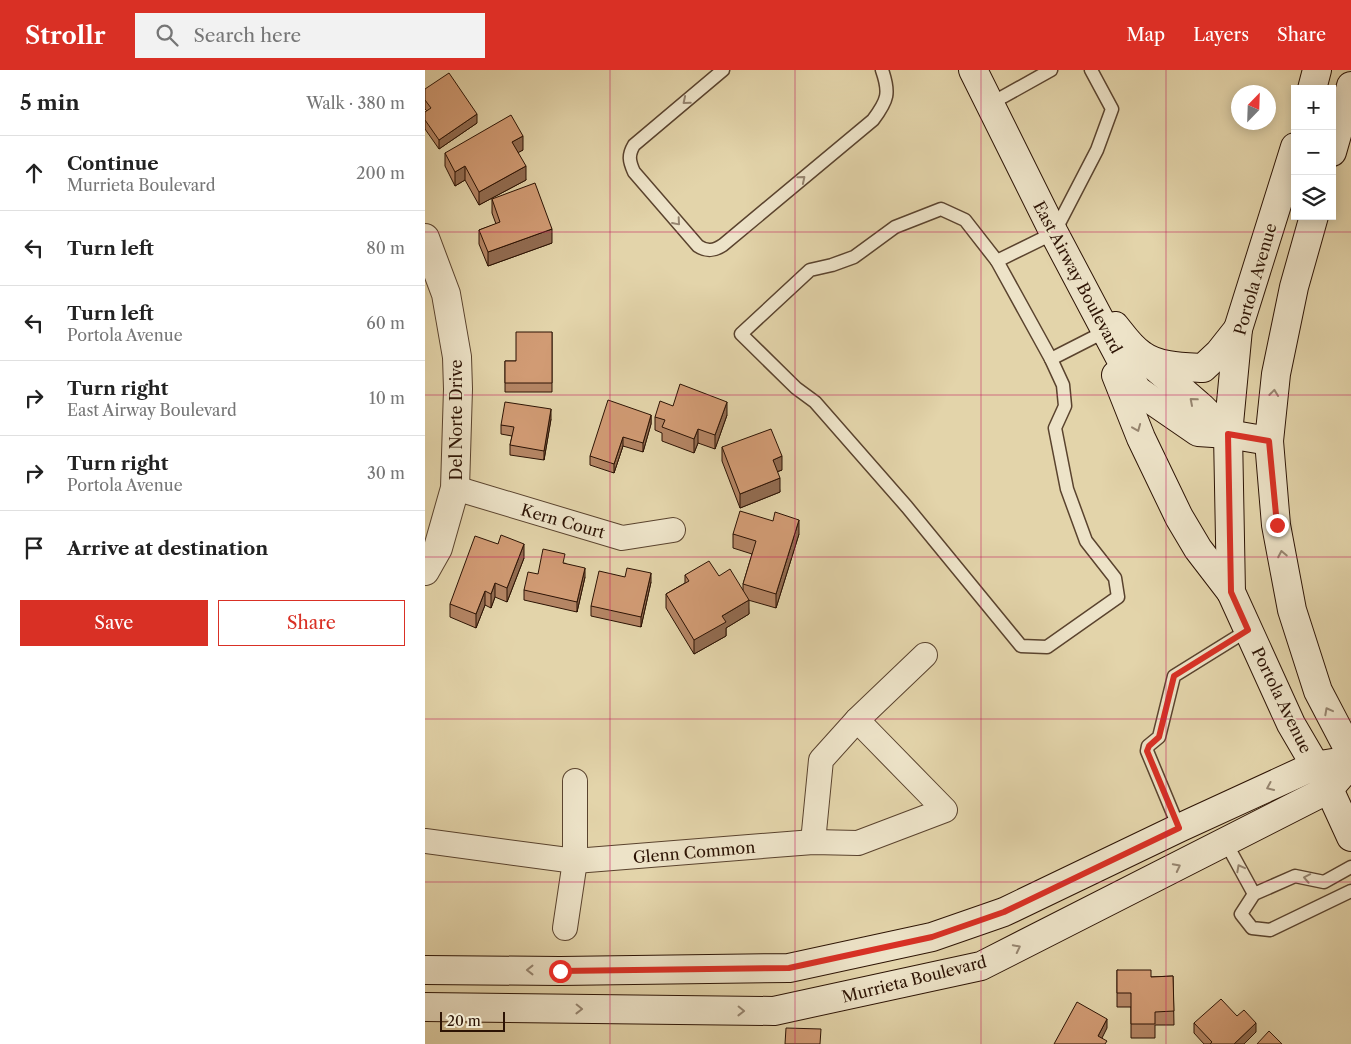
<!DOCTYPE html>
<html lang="en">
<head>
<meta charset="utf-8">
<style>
  body { margin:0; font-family:"Libre Caslon Text",serif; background:#f2f2f2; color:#222 }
  .controls { position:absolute; right:15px; top:15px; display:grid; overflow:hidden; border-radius:0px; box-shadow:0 2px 12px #0003 }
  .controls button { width:45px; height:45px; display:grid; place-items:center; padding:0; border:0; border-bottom:1px solid #e0e0e0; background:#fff; color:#222; font:25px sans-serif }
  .compass { position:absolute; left:806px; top:15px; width:45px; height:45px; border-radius:50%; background:#fff; box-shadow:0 2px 12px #0003; rotate:23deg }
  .scale { position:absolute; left:15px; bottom:12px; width:65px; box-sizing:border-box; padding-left:5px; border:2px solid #2c1304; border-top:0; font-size:14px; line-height:18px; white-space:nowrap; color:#2c1304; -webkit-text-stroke:4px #ede3c8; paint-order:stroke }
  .stop { position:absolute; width:15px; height:15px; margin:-11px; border:4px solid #d93025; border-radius:50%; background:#fff }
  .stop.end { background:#d93025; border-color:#fff; box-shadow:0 1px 5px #0008 }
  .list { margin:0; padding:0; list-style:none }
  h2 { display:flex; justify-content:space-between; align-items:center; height:65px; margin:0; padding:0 20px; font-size:21px }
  h2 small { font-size:16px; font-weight:400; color:#767676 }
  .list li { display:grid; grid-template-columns:32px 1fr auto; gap:15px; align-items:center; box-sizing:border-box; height:75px; padding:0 20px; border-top:1px solid #e0e0e0 }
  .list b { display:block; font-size:19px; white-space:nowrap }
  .list p { margin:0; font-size:16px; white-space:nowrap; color:#767676 }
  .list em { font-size:16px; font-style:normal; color:#767676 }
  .actions { display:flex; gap:10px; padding:15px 20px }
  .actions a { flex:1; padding:11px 0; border:1px solid #d93025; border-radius:0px; text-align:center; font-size:18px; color:#d93025 }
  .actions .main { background:#d93025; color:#fff }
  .icon { flex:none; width:28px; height:28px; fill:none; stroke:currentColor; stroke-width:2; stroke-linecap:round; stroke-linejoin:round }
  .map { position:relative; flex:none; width:926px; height:974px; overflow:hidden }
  header { display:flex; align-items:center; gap:30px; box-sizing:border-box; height:70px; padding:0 25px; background:#d93025; color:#fff }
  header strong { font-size:24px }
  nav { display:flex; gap:28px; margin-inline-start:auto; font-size:18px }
  .search { width:350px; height:45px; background:#f2f2f2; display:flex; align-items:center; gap:12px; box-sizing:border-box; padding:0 18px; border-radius:0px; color:#767676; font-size:19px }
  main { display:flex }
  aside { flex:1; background:#fff }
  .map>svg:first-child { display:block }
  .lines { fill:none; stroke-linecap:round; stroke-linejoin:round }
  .service-casing { stroke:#5a432e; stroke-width:15 }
  .minor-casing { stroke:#5a432e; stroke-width:26 }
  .tertiary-casing { stroke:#5a432e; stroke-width:30 }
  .secondary-casing { stroke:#2c1304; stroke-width:30 }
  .service { stroke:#ede3c8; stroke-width:12 }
  .minor { stroke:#ede3c8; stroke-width:24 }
  .tertiary { stroke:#ede3c8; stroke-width:28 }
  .secondary { stroke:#ede3c8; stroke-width:28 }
  .wall { fill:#b48564; stroke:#2c1304 }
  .shaded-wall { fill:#926c51; stroke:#2c1304 }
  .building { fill:#d19b74; stroke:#2c1304 }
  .oneway { stroke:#968570 }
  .route { stroke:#d93025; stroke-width:6 }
  .grid { fill:none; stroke:#c2185b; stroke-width:1; stroke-opacity:0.55 }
  .labels { text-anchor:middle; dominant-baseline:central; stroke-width:4; stroke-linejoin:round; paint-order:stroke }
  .street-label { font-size:16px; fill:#2c1304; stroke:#ede3c8 }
</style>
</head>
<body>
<header>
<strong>Strollr</strong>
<div class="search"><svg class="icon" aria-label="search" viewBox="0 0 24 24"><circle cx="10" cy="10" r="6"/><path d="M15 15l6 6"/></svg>Search here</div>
<nav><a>Map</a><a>Layers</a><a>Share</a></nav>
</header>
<main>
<aside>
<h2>5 min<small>Walk · 380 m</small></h2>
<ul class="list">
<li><svg class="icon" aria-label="ahead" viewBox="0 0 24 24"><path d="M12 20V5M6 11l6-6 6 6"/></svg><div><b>Continue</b><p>Murrieta Boulevard</p></div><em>200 m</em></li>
<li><svg class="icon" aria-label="left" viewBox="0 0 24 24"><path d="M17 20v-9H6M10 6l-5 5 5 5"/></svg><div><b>Turn left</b></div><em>80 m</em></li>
<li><svg class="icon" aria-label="left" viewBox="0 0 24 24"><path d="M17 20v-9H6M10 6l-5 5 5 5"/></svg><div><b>Turn left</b><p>Portola Avenue</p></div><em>60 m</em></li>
<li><svg class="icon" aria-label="right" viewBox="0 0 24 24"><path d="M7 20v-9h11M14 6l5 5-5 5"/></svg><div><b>Turn right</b><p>East Airway Boulevard</p></div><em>10 m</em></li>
<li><svg class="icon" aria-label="right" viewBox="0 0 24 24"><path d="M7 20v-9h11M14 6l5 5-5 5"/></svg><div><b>Turn right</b><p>Portola Avenue</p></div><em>30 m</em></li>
<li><svg class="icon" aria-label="arrive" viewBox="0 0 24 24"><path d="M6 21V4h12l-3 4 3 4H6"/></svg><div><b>Arrive at destination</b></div></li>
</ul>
<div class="actions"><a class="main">Save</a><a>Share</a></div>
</aside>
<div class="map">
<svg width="926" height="974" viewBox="0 0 926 974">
  <rect width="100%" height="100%" fill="#e3d4aa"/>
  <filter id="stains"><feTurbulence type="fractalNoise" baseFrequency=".004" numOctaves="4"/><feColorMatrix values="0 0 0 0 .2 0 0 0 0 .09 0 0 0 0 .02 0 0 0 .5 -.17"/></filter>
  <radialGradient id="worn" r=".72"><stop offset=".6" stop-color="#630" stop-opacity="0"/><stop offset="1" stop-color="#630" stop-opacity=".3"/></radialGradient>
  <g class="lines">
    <g class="service-casing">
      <g id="service">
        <path d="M298,0L209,75C203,85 204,91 209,102L273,176C282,182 289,181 298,175L448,50C463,30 465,23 457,0"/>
        <path d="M666,0L687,39L672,80L629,163L572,191L540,150L516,139L470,157L429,187L407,195L385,200L316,264L371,318L390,332L482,437L596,576L622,577L693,527L690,508L661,471L642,419L630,358L640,336L638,315L626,289L681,261"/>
        <path d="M565,34L626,0"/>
        <path d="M572,191L626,289"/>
        <path d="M754,758L722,681L723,676L734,667L749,606L823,560"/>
        <path d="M801,773L829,824"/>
        <path d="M926,797L899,812L870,806L829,824L816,844L827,858L845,860L926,821"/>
      </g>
    </g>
    <g class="minor-casing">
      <g id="minor">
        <path d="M30,418L197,468L248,460"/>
        <path d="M0,771L150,791L388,772L433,773L520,740L432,650"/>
        <path d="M388,772L396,690L432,650L500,585"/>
        <path d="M140,858L150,791V711"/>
      </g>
    </g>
    <g class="tertiary-casing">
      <path id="tertiary" d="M0,168L21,224L32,287L33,319L30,418L13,478L0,501"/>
    </g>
    <g class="secondary-casing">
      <g id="secondary">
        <path d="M548,0L629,163L712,320L773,362L803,364L844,371"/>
        <path d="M887,19L892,0"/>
        <path d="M870,77L813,259L803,364L806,522L866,654L904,719L926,767"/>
        <path d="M907,82L926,16"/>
        <path d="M889,146L869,217L851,304L844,371L851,455L867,540L893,621L926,684"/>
        <path d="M690,256C698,266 706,278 717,285C733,297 759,297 778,298L794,283L813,259"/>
        <path d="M723,291L776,337L803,364"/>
        <path d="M691,305L716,368L754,447L773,479L806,522"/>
        <path d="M0,900L135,901L364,898L507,867L579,842L754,758L889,696L926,690"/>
        <path d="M0,937L349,941L556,896L904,719L926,693"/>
      </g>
    </g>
    <use href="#service" class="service"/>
    <use href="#minor" class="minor"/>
    <use href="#tertiary" class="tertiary"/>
    <use href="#secondary" class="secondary"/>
  </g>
  <g class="wall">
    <path d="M0,19L52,53L14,79L0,59V42L2,41L0,39Z"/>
    <path d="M98,80L93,82L101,110L54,135L40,110L30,116L20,96V83Z"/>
    <path d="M67,129L127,173L63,196L54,174V160L71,154L67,143Z"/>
    <path d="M127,262V322H80V291H91Z"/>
    <path d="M248,336L302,345L290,379L273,373L269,383L237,371V363L230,360V347Z"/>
    <path d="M226,345V354L218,382L198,376L189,403L165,395V386Z"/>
    <path d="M126,349L119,390L85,385V375L87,366L76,364V355Z"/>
    <path d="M297,377L357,400L352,402L355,422L315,438L297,391Z"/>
    <path d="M308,464H374L351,538L323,530L324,544L301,558V566L269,584L241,538V524L260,513V505L294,506L318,521V514L327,484L308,478Z"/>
    <path d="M99,488L82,532L70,527L66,538L60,535L51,558L25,547V534Z"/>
    <path d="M140,493L160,507L152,542L99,530V520L113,504Z"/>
    <path d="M200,507L226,512L216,557L166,546V536Z"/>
    <path d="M692,900L726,907L748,906L749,955H730V968H706V937H692Z"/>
    <path d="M769,953L831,962L819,974H779L769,963Z"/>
  </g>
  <g class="shaded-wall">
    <path d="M52,44V53L14,79V70Z"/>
    <path d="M98,66V80L87,86V72Z"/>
    <path d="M40,96V110L30,116V102Z"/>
    <path d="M101,96V110L54,135V122Z"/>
    <path d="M127,159V173L63,196V182Z"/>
    <path d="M302,332V345L290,379V365Z"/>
    <path d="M126,339V349L119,390V381Z"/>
    <path d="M226,345V354L218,382V373Z"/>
    <path d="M273,359V373L269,383V369Z"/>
    <path d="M198,367V376L189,403V394Z"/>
    <path d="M357,386V400L348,403V390Z"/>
    <path d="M355,408V422L315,438V424Z"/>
    <path d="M374,450V464L351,538V524Z"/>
    <path d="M99,474V488L82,532V518Z"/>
    <path d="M160,498V507L152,542V532Z"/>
    <path d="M226,503V512L216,557V547Z"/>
    <path d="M70,513V527L66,538V524Z"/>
    <path d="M60,521V535L51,558V544Z"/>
    <path d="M324,530V544L301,558V566L269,584V570L297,546Z"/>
    <path d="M682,949V958L674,974L673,966Z"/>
    <path d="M831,953V962L819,974H809Z"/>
  </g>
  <g class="building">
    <path d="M24,3L52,44L14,70L0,50V42L6,38L0,30V19Z"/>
    <path d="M86,45L98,66L87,72L101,96L54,122L40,96L30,102L20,83Z"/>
    <path d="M110,113L127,159L63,182L54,160L75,152L67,129Z"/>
    <path d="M91,262H127V313H80V291H91Z"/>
    <path d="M255,314L302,332L290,365L273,359L269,369L237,357L240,350L230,347L235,331L248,336Z"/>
    <path d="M183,330L226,345L218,373L198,367L189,394L165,386Z"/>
    <path d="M80,332L126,339L119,381L85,375L89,357L76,355Z"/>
    <path d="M346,359L357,386L348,390L355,408L315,424L297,377Z"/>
    <path d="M315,441L348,451L350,442L374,450L351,524L318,514L331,471L308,464Z"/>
    <path d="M76,465L99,474L82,518L70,513L66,524L60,521L51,544L25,534L50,466L73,474Z"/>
    <path d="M118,479L140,484L138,493L160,498L152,532L99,520L103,502L113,504Z"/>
    <path d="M284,491L294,506L305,499L324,530L297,546L301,552L269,570L241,524L264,511L260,505Z"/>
    <path d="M202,498L226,503L216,547L166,536L174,501L200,507Z"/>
    <path d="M692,900H726V907L748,906L749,941L730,942V954H706V923H692Z"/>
    <path d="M796,929L812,946L819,940L831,953L809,974H785L787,972L769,953Z"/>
    <path d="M652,932L682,949L673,966L682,971L680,974H629Z"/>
    <path d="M361,958L396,959L395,974H360Z"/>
    <path d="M844,961L857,974H832Z"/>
  </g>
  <defs><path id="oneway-chevron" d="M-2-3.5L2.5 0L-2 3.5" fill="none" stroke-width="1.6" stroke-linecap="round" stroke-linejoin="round" transform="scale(1.25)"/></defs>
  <g class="oneway">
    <use href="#oneway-chevron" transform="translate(261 31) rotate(140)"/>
    <use href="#oneway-chevron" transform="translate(377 109) rotate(-40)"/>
    <use href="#oneway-chevron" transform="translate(252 152) rotate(49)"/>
    <use href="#oneway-chevron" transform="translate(849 323) rotate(-84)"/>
    <use href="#oneway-chevron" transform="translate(768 331) rotate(-139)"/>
    <use href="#oneway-chevron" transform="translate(712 358) rotate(68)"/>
    <use href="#oneway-chevron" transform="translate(857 484) rotate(-101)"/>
    <use href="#oneway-chevron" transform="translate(903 641) rotate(-118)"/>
    <use href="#oneway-chevron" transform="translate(845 717) rotate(156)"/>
    <use href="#oneway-chevron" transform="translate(752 797) rotate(-27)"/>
    <use href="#oneway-chevron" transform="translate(815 798) rotate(-118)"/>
    <use href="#oneway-chevron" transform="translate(882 808) rotate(-169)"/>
    <use href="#oneway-chevron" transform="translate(592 878) rotate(-27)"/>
    <use href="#oneway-chevron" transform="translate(105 900) rotate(-180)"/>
    <use href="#oneway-chevron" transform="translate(154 939) rotate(1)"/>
    <use href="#oneway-chevron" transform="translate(316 941) rotate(1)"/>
  </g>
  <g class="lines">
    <path class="route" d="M135,901L364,898L507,867L579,842L754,758L722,681L724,676L734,667L749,606L823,560L806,522L803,364L844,371L852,455"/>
  </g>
  <path class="grid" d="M185,0V974M370,0V974M556,0V974M741,0V974M0,162H926M0,325H926M0,487H926M0,649H926M0,812H926"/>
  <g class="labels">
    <g class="street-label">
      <text transform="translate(653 207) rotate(62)">East Airway Boulevard</text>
      <text transform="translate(830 209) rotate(-74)">Portola Avenue</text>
      <text transform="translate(31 350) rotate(-90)">Del Norte Drive</text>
      <text transform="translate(138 451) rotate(16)">Kern Court</text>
      <text transform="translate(857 630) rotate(64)">Portola Avenue</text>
      <text transform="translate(269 782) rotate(-5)">Glenn Common</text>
      <text transform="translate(489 909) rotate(-14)">Murrieta Boulevard</text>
    </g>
  </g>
  <rect width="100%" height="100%" filter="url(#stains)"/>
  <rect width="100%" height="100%" fill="url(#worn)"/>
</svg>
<div class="controls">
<button>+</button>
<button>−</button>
<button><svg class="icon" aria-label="layers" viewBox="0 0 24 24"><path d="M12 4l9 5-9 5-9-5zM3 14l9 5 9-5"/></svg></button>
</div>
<svg class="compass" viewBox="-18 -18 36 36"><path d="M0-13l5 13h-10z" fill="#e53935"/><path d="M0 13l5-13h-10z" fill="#767676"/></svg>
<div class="scale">20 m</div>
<div class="stop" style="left:135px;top:901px"></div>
<div class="stop end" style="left:852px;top:455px"></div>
</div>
</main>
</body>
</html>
